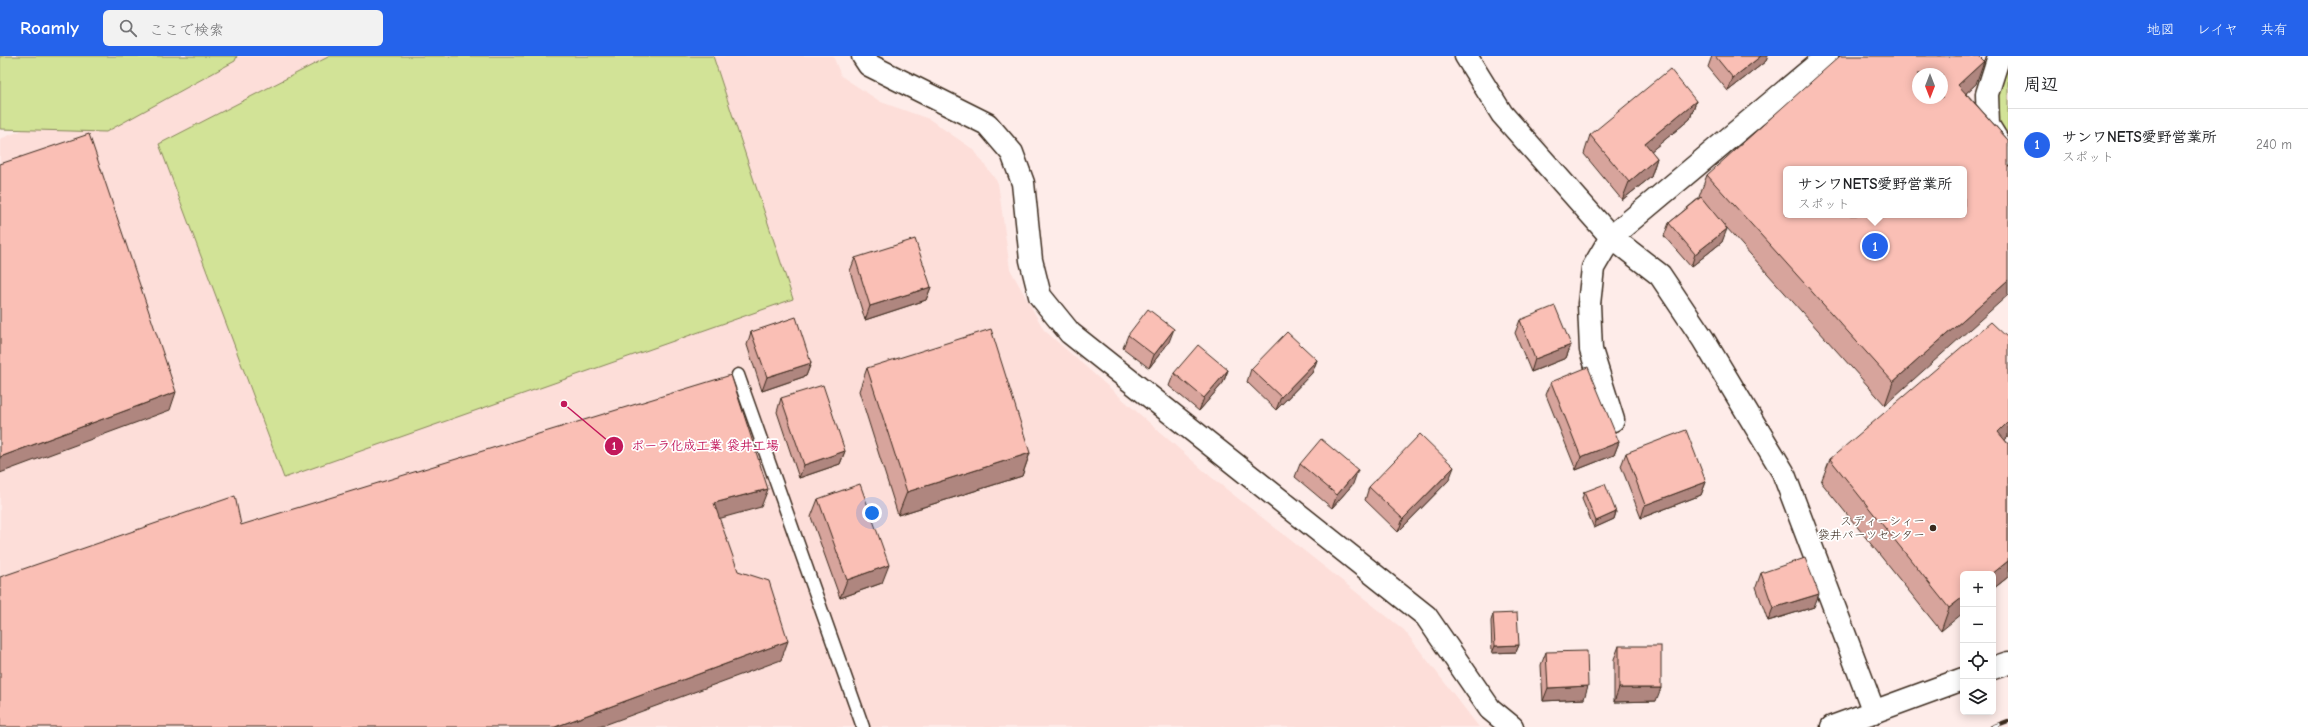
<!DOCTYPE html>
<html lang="ja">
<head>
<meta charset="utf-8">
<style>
  body { margin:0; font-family:"Comic Neue","Klee One",sans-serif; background:#f2f2f2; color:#202124 }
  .controls { position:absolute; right:12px; bottom:12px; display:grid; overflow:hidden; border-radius:6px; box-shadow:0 2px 10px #0003 }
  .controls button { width:36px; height:36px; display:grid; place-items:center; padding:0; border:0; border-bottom:1px solid #e0e0e0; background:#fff; color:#202124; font:20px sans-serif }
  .compass { position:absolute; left:1912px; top:12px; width:36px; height:36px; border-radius:50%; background:#fff; box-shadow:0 2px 10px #0003; rotate:180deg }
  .you { position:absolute; left:872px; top:457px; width:14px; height:14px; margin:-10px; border:3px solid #fff; border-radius:50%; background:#1a73e8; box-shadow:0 0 0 6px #1a73e833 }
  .badge { display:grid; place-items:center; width:26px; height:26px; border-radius:50%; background:#2563eb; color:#fff; font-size:13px; font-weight:700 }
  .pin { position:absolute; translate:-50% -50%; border:2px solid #fff; box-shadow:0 1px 4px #0006 }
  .popup { position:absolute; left:1783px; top:110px; width:184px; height:52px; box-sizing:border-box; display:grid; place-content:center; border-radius:6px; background:#fff; filter:drop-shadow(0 1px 3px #0005); font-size:13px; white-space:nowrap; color:#757577 }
  .popup b { font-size:15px; color:#202124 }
  .popup::after { content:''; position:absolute; left:50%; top:100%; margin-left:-8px; border:8px solid transparent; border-top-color:#fff }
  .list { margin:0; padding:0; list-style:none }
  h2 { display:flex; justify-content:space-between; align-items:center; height:52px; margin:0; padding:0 16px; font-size:17px }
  h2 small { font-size:13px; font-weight:400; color:#757577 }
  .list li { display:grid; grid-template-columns:26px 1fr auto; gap:12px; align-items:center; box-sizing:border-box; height:72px; padding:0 16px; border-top:1px solid #e0e0e0 }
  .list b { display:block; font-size:15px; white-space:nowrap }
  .list p { margin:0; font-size:13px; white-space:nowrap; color:#757577 }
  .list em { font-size:13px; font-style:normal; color:#757577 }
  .icon { flex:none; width:22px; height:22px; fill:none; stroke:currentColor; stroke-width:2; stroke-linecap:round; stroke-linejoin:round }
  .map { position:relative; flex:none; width:2008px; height:671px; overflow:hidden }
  header { display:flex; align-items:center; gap:24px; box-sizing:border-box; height:56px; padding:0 20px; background:#2563eb; color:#fff }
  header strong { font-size:19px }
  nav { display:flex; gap:22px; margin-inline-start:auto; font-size:14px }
  .search { width:280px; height:36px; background:#f2f2f2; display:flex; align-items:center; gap:10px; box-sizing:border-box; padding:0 14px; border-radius:6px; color:#757577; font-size:15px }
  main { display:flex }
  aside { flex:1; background:#fff }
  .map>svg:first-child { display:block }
  .built { fill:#fdded9 }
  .green { fill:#d2e397; stroke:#86865a }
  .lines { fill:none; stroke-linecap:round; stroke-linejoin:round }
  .lane-casing { stroke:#3b2a1e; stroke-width:15 }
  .street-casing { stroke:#3b2a1e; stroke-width:25 }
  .secondary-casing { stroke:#3b2a1e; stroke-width:25 }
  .lane { stroke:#fff; stroke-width:12 }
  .street { stroke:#fff; stroke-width:22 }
  .secondary { stroke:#fff; stroke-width:22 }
  .rail-casing { stroke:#3b2a1e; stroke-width:4.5 }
  .rail { stroke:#fff; stroke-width:3; stroke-dasharray:9; stroke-linecap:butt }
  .wall { fill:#d7a49c; stroke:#3b2a1e }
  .shaded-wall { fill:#af867f; stroke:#3b2a1e }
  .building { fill:#fabfb5; stroke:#3b2a1e; fill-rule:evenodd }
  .poi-dot { fill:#3b2a1e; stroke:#fff; stroke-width:1.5 }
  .labels { text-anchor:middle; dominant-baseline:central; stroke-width:3.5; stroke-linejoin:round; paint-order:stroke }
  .poi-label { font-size:12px; fill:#3b2a1e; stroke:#fff; text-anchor:end }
  .leader { fill:none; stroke:#c2185b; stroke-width:1.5 }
  .callout-dot { fill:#c2185b; stroke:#fff; stroke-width:1.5 }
  .mark-label { font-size:12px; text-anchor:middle; font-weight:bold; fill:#fff }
  .callout-label { font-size:13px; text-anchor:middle; font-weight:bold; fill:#c2185b; stroke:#fff; stroke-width:3.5; stroke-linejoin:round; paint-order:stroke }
</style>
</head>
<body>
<header>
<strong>Roamly</strong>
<div class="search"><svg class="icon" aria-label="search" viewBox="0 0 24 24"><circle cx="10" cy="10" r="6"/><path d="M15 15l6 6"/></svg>ここで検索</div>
<nav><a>地図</a><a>レイヤ</a><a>共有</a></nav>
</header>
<main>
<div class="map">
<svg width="2008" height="671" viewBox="0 0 2008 671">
  <rect width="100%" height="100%" fill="#feece9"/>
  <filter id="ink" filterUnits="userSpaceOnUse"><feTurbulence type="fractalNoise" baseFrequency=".025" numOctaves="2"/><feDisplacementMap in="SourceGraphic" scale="8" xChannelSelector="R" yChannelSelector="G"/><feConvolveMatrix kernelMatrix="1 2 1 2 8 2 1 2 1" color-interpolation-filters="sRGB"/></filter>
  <g filter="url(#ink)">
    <path class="built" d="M96,0H833L841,20L881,46L929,63L974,94L998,127L1010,213L1044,274L1211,421L1404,574L1479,671H0V83L72,54Z"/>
    <g class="green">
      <path d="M0,0H237L235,5L106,76L0,73Z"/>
      <path d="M330,0H713L793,243L284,422L159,88Z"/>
      <path d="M2008,0V93L1995,81L1994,17Z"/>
    </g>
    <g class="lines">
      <g class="lane-casing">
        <path id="lane" d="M738,319L863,671"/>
      </g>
      <g class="street-casing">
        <g id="street">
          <path d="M863,0L869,9L987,68L1012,97L1023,127L1031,204L1040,240L1070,277L1426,560L1490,653L1512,671"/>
          <path d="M1466,0L1502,58L1611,181L1660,219L1703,283L1783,416L1874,656"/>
          <path d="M1999,0L1987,38L1988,69L2004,95L2008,98"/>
          <path d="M1613,364L1591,294L1589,248L1593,212L1611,181L1827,0"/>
        </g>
      </g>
      <g class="secondary-casing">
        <g id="secondary">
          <path d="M1993,612L2008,607"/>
          <path d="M1832,671L1963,623"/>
        </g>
      </g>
      <use href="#lane" class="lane"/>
      <use href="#street" class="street"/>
      <use href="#secondary" class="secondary"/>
      <g class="rail-casing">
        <path id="rail" d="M1992,671L2008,665"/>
      </g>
      <use href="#rail" class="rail"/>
    </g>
    <g class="wall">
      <path d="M1712,0H1768L1766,5L1728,35L1708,11Z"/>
      <path d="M1976,28L1966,37L2008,84L1885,349L1726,171L1722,186L1691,211L1664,180L1669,167L1699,142V141L1707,119Z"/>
      <path d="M1696,45L1690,63L1651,95L1657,102L1651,121L1622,144L1584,98L1590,79Z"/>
      <path d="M855,202L931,231L926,244L865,264L850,215Z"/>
      <path d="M1520,264L1571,289L1566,302L1531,316L1515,277Z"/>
      <path d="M751,276L811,307L806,320L762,335L747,289Z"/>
      <path d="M1128,279L1169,286L1149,312L1123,292Z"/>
      <path d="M1317,304L1312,317L1276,354L1247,326L1251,313Z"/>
      <path d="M867,312L1030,397L1022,420L898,459L859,335Z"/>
      <path d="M1228,314L1223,327L1199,355L1169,330L1174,317Z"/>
      <path d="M1551,326L1619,386L1614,399L1576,414L1546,339Z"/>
      <path d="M781,342L845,395L840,408L799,422L777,356Z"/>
      <path d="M2005,384L2008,388V521L1993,533V518L1941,575L1821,426L1830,403Z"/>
      <path d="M1626,397L1706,426L1701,439L1641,462L1621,410Z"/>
      <path d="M1300,408L1353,428L1332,452L1295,421Z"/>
      <path d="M1449,424L1398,476L1365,444L1369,431Z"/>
      <path d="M1584,436L1616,456L1614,463L1594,472L1582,443Z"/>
      <path d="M818,443L882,527L840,542L811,461Z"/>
      <path d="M1761,517L1814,551L1768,565L1756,531Z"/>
      <path d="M1493,558L1519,589L1516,596L1492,597L1491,565Z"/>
      <path d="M1619,590L1656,645L1614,646V603Z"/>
      <path d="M1546,596L1584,643L1543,645L1541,609Z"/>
    </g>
    <g class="shaded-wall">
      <path d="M1761,0H1768L1766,5L1728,35L1733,22Z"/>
      <path d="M1984,5L1976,28L1950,52L1958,29Z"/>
      <path d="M1696,45L1690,63L1638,106L1645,87Z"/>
      <path d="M1657,102L1651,121L1622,144L1629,126Z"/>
      <path d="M1727,173L1722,186L1691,211L1695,198Z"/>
      <path d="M2008,224V239L1885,349L1893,326Z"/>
      <path d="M931,231L926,244L865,264L870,250Z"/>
      <path d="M1174,273L1169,286L1149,312L1154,299Z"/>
      <path d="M1571,289L1566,302L1531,316L1535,303Z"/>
      <path d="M1317,304L1312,317L1276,354L1281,341Z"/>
      <path d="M811,307L806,320L762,335L767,321Z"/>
      <path d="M1228,314L1223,327L1199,355L1204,342Z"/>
      <path d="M176,336L170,354L0,417V401Z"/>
      <path d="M2008,366V381L1989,399L1998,376Z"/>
      <path d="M1619,386L1614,399L1576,414L1581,401Z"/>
      <path d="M845,395L840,408L799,422L804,409Z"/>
      <path d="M1030,397L1022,420L898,459L907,436Z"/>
      <path d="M1454,411L1449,424L1398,476L1403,463Z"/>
      <path d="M1358,414L1353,428L1332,452L1337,439Z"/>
      <path d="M1706,426L1701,439L1641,462L1645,449Z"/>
      <path d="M768,433L761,451L707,466L714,447Z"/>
      <path d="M1616,456L1614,463L1594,472L1596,465Z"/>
      <path d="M2008,505V521L1993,533V518H1992Z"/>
      <path d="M889,509L882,527L840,542L847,524Z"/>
      <path d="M1819,538L1814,551L1768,565L1773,552Z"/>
      <path d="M1963,541V557L1941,575L1949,552Z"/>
      <path d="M788,585L781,604L599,671H555Z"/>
      <path d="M1519,589L1516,596L1492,597L1495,590Z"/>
      <path d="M1588,630L1584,643L1543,645L1548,632Z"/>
      <path d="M1619,632H1661L1656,645L1614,646Z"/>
    </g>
    <g class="building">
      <path d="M1715,0H1761L1733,22Z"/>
      <path d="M1840,0H1979L1984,5L1958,29L2008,84V224L1893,326L1707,119ZM1918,18H1942V42H1918ZM1786,113H1964V159H1786Z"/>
      <path d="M1670,13L1696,45L1645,87L1657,102L1629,126L1590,79Z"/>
      <path d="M89,78L176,336L0,401V108Z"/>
      <path d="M1701,141L1727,173L1695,198L1669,167Z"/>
      <path d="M915,183L931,231L870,250L855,202Z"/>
      <path d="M1555,250L1571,289L1535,303L1520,264Z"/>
      <path d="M1148,253L1174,273L1154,299L1128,279Z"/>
      <path d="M796,261L811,307L767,321L751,276Z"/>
      <path d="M1991,266L2008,282V366L1998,376L2008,388V505L1992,518H1963V541L1949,552L1830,403Z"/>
      <path d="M991,273L1030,397L907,436L867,312Z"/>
      <path d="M1287,276L1317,304L1281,341L1251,313Z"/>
      <path d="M1198,289L1228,314L1204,342L1174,317Z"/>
      <path d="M1588,311L1619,386L1581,401L1551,326Z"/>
      <path d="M731,319L768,433L714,447L738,515L769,525L788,585L555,671H0V521L235,440L241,469Z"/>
      <path d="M823,329L845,395L804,409L781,342Z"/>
      <path d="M1686,374L1706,426L1645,449L1626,397Z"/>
      <path d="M1420,378L1454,411L1403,463L1369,431Z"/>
      <path d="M1321,383L1358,414L1337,439L1300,408Z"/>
      <path d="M860,428L889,509L847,524L818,443Z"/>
      <path d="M1605,428L1616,456L1596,465L1584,436Z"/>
      <path d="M1805,502L1819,538L1773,552L1761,517Z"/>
      <path d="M1517,557L1519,589L1495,590L1493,558Z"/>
      <rect x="1619" y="590" width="42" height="42"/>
      <path d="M1587,595L1588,630L1548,632L1546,596Z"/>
    </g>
  </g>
  <circle class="poi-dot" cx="1933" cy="472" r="4"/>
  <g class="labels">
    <g class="poi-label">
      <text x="1925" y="465">スディーシィー<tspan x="1925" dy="14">袋井パーツセンター</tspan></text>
    </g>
  </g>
  <path class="leader" d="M564 348L614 390"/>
  <g class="callout-dot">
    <circle cx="564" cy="348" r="4"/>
    <circle cx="614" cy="390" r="10"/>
  </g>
  <g class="mark-label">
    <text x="614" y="394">1</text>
  </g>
  <g class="callout-label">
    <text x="705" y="394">ポーラ化成工業 袋井工場</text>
  </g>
</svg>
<div class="controls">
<button>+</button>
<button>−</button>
<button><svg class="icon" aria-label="locate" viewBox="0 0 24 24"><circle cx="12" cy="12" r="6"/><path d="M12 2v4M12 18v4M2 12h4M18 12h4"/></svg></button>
<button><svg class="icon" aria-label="layers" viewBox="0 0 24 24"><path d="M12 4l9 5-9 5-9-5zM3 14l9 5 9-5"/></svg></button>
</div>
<svg class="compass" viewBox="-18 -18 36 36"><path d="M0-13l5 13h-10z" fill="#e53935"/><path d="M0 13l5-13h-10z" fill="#757577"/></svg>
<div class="you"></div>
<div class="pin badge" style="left:1875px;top:190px">1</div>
<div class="popup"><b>サンワNETS愛野営業所</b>スポット</div>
</div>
<aside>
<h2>周辺<small></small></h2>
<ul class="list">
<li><span class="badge">1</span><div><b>サンワNETS愛野営業所</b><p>スポット</p></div><em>240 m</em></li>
</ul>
</aside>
</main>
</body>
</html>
